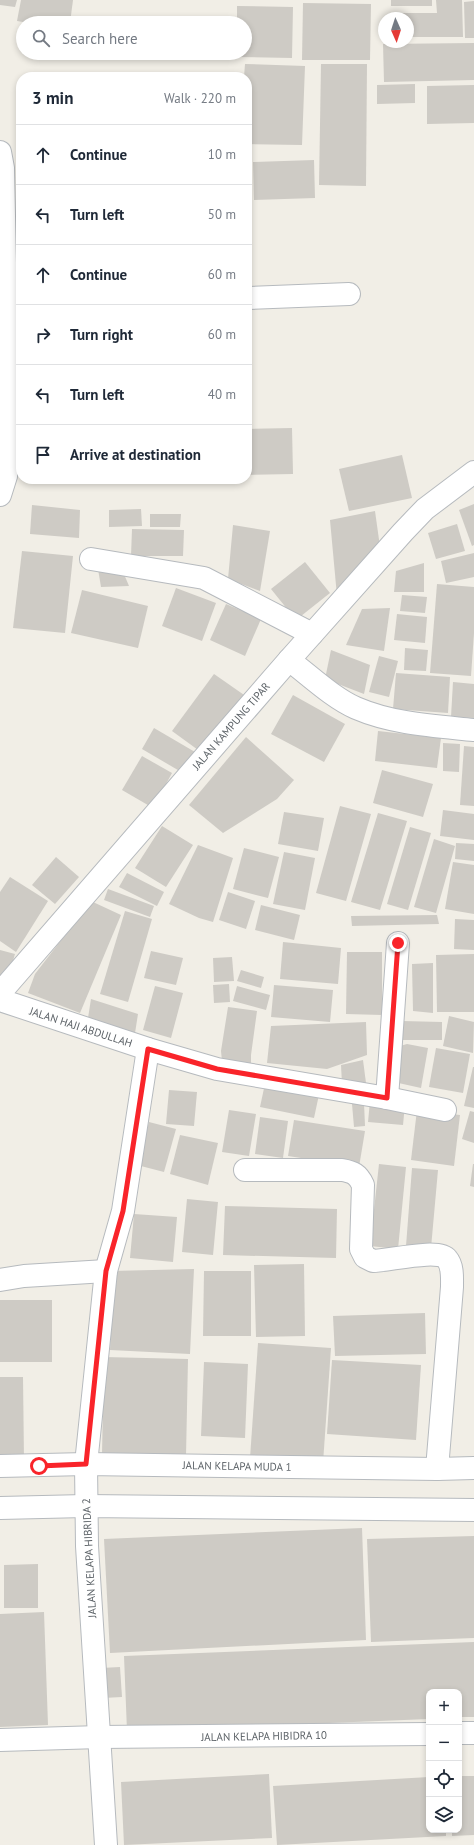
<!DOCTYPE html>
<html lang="en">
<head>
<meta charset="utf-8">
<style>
  body { margin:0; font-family:"PT Sans",sans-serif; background:#f2f2f3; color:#1f2937 }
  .controls { position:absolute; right:12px; bottom:12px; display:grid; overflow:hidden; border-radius:8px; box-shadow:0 2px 6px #0003 }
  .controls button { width:36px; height:36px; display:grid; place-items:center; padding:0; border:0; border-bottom:1px solid #e0e1e3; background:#fff; color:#1f2937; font:20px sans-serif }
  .compass { position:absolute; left:378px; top:12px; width:36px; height:36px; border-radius:50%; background:#fff; box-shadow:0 2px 6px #0003; rotate:177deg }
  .stop { position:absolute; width:12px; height:12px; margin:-9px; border:3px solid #f9242a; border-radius:50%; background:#fff }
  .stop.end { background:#f9242a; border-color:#fff; box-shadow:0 1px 4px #0008 }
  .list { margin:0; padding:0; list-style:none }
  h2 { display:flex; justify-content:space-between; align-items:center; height:52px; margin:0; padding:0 16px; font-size:17px }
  h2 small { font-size:13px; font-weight:400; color:#747a83 }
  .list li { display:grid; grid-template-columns:26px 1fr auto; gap:12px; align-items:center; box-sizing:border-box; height:60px; padding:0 16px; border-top:1px solid #e0e1e3 }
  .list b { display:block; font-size:15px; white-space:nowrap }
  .list em { font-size:13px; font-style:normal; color:#747a83 }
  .icon { flex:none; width:22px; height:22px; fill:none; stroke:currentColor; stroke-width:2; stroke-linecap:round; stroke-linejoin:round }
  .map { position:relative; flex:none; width:474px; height:1845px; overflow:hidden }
  .search { position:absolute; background:#fff; box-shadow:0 2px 6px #0003; left:16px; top:16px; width:236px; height:44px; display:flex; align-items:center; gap:10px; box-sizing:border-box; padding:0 14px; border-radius:22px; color:#747a83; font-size:15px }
  .panel { position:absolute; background:#fff; box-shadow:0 2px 6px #0003; left:16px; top:72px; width:236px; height:412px; border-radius:16px }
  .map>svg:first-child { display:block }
  .building { fill:#cecbc5 }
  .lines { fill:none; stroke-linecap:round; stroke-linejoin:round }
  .street-casing { stroke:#b6babe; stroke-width:24 }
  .street { stroke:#fff; stroke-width:22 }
  .route { stroke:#f9242a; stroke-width:5 }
  .labels { text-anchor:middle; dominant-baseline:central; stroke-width:3; stroke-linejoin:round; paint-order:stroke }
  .street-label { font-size:11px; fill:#5d6368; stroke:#fff }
</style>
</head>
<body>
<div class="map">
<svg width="474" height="1845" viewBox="0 0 474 1845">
  <rect width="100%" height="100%" fill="#f1eee6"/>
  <g class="building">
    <path d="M0,0H17L15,7L0,5Z"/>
    <path d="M21,0H73L70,23H29L17,21Z"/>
    <rect x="391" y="0" width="41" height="6"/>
    <path d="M436,0H462L463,37H408V18H399V13H437Z"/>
    <path d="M474,1V38H465L464,2Z"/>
    <path d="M303,3L371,4L370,60H302Z"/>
    <path d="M237,6L293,7L292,58L236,57V53H245V23H237Z"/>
    <path d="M474,43V80L384,82L383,44Z"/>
    <path d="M245,64L305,66L302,145L247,144V77H244Z"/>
    <path d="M321,64H367L366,186L319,185Z"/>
    <path d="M415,84V103L377,104V85Z"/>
    <path d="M474,85V123L427,124V86Z"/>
    <path d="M314,160L315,198L254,200L253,162Z"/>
    <path d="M18,239H21V262H19Z"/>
    <path d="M292,428L293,474L247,475V429Z"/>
    <path d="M402,455L412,498L349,511L339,469Z"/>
    <path d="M474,504V545L472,546L459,510Z"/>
    <path d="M32,505L80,510L79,538L30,534Z"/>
    <path d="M141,509L142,526L109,527V510Z"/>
    <path d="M375,511L381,554L337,596L330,520Z"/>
    <path d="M150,514H181L180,527H150Z"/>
    <path d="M457,524L465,551L436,559L428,533Z"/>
    <path d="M233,525L270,531L260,591L228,579Z"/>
    <path d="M132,529L184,530L183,556H131Z"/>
    <path d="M22,551L73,556L65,633L13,628Z"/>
    <path d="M474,553V577L446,583L441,561Z"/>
    <path d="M305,562L330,593L296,620L271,589Z"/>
    <path d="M424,563V592H394L396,571Z"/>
    <path d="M121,567L129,586L101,587L98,569Z"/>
    <path d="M437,584L474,587V633L471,676L430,673Z"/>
    <path d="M176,588L216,603L202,641L162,626Z"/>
    <path d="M82,590L148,606L138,648L71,633Z"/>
    <path d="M402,595L427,597L425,613L400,611Z"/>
    <path d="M226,604L261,619L245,656L210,640Z"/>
    <path d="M390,608L384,651L346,645L362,609Z"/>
    <path d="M397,614L427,617L425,643L394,640Z"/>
    <path d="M405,648L428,650L426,671L404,670Z"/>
    <path d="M331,650L370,665L364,694L325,679Z"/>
    <path d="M379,656L398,661L389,697L369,692Z"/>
    <path d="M396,673L450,677L448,713L393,709Z"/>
    <path d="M214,674L247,697L205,755L172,731Z"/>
    <path d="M453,682L474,684V718L451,717Z"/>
    <path d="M293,695L345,724L324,762L271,734Z"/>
    <path d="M154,728L195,752L183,773L142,749Z"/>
    <path d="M378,731L441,738L437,768L375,761Z"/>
    <path d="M246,737L294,780L277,799L223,833L189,805Z"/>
    <path d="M443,743L460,744L459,772L443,771Z"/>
    <path d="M464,746L474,747V806L460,805Z"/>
    <path d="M142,756L172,773L153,808L122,790Z"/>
    <path d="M382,770L433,784L423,817L373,803Z"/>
    <path d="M340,806L371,814L346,901L316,893Z"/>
    <path d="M443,810L474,814V840L440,836Z"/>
    <path d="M284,812L324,818L318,851L278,844Z"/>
    <path d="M378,813L407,821L380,910L351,902Z"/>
    <path d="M162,826L193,845L166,887L135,868Z"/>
    <path d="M410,827L431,833L408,910L387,904Z"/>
    <path d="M434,839L455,846L436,913L414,907Z"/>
    <path d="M456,843L474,844V861L455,859Z"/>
    <path d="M198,845L233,858L213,922L199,918L169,904Z"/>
    <path d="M244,848L279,857L268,898L233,889Z"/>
    <path d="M284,852L315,858L305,910L273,904Z"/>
    <path d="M56,857L79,877L55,904L32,885Z"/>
    <path d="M453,862L474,865V914L445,909Z"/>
    <path d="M127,873L164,892L157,906L119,887Z"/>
    <path d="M10,877L48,901L16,952L0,941V892Z"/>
    <path d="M108,889L154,906L150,917L104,900Z"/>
    <path d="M228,892L255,901L246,929L219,920Z"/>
    <path d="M93,902L121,915L80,1013L28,993L35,974L62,939Z"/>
    <path d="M261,905L300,915L294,940L255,930Z"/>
    <path d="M125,911L152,919L128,1002L100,994Z"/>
    <path d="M437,915L439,924L352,926L351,916Z"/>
    <path d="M455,919L474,920V950L454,949Z"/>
    <path d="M283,942L341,948L338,984L280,979Z"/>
    <path d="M0,950L15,954L8,977L0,975Z"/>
    <path d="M151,951L183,958L176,985L144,978Z"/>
    <path d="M347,952H382V1015L346,1014Z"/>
    <path d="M474,954V1012H437L436,955Z"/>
    <path d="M232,957L234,981L214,982L213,958Z"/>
    <path d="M433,963V1013L413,1011L412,964Z"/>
    <path d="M241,970L264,977L261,988L237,981Z"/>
    <path d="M229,984L230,1002L214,1003L213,985Z"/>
    <path d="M274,985L333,990L330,1022L271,1017Z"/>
    <path d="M155,986L183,993L171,1038L143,1030Z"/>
    <path d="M237,986L270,995L266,1010L233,1001Z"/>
    <path d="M91,999L138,1014L135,1033L88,1018Z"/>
    <path d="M228,1007L257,1011L251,1055V1065L222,1061L221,1051Z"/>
    <path d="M449,1016L474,1022L473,1053L443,1046Z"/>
    <path d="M402,1021L442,1022V1040H401Z"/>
    <path d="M366,1022L367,1055L327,1069L267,1063L271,1026Z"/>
    <path d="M407,1044L428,1048L421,1088L394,1082L400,1046Z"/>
    <path d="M436,1048L470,1054L463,1093L429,1087Z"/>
    <path d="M363,1060L366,1083L342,1084L341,1065Z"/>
    <path d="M473,1067H474V1108L464,1106Z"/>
    <path d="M266,1079L320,1090L314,1118L260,1107Z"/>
    <path d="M169,1090L197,1092L194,1126L166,1124Z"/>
    <path d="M370,1101L405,1104L403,1125L368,1122Z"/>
    <path d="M364,1103L365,1126L354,1127L352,1104Z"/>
    <path d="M229,1110L256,1114L249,1156L222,1152Z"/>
    <path d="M417,1110L460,1115L454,1166L411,1160Z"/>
    <path d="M470,1111L474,1112V1143L462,1139Z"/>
    <path d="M260,1117L288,1121L283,1158L255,1154Z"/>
    <path d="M294,1120L365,1131L359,1167L288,1156Z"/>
    <path d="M149,1122L176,1129L164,1172L137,1165Z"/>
    <path d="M180,1135L218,1143L208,1185L170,1174Z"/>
    <path d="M379,1164L406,1167L398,1249L370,1246Z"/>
    <path d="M473,1164H474V1187L470,1186Z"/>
    <path d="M412,1168L438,1170L431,1248L406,1246Z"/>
    <path d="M187,1199L218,1202L213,1255L182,1252Z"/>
    <path d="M225,1206L337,1209L336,1258L223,1255Z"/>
    <path d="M134,1214L177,1217L173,1262L130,1258Z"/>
    <path d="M304,1264L305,1336L256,1337L254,1265Z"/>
    <path d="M194,1269L190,1354L110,1350L112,1317L111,1271Z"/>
    <path d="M204,1271H251V1336H203Z"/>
    <rect x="0" y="1300" width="52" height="62"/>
    <path d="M425,1313L426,1354L335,1356L333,1316Z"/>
    <path d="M258,1343L331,1348L323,1463L250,1458Z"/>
    <path d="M104,1357L188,1359L186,1456L102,1454Z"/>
    <path d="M332,1360L421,1365L416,1440L327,1434Z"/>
    <path d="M204,1362L248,1364L245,1438L201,1436Z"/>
    <path d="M0,1377H23L24,1460L0,1461Z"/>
    <path d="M362,1528L366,1640L110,1653L104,1539Z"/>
    <path d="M474,1536V1638L371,1642L367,1539Z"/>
    <path d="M38,1564V1608H4V1565Z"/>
    <path d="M44,1612L48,1725L0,1727V1614Z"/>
    <path d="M474,1642V1717H459V1692H429V1719L127,1731L124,1656Z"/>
    <path d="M120,1667L122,1697L103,1698L101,1668Z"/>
    <path d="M269,1774L272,1838L124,1845L121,1782Z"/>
    <path d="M459,1776H474V1835L452,1836V1830H459Z"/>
    <path d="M429,1777V1830H446V1836L277,1845L273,1786Z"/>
  </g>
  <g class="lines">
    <g class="street-casing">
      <g id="street">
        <path d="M0,152L3,168L9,453L6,476L0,495"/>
        <path d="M247,298L349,294"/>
        <path d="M91,559L204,578L312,634"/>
        <path d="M289,660C309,675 333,698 356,708C393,724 435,726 474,730"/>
        <path d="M0,993L289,660L403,532L425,509L474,472"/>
        <path d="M0,1000L148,1049L217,1069L387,1098L445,1110"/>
        <path d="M387,1098L398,943"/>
        <path d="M245,1170H342C353,1172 358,1174 363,1185L361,1249L365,1257L373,1261C388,1261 439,1248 447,1259C453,1266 452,1278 452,1287L437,1469"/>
        <path d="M0,1280L24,1276L106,1271"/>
        <path d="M0,1466L86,1464L437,1469L474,1468"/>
        <path d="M0,1508L85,1506L474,1510"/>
        <path d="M459,1733H474"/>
        <path d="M0,1740L100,1737L429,1734"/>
        <path d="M106,1845L87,1546L86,1464L106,1271L123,1211L148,1049"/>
      </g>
    </g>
    <use href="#street" class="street"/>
  </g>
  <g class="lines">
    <path class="route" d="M39,1466L86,1464L106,1271L123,1211L148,1049L217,1069L387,1098L398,943"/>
  </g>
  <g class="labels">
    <g class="street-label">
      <text transform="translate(231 726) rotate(-49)">JALAN KAMPUNG TIPAR</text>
      <text transform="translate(81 1027) rotate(18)">JALAN HAJI ABDULLAH</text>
      <text transform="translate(237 1466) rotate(1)">JALAN KELAPA MUDA 1</text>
      <text transform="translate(89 1558) rotate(-93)">JALAN KELAPA HIBRIDA 2</text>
      <text transform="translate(264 1736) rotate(-1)">JALAN KELAPA HIBIDRA 10</text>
    </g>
  </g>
</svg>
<div class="controls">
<button>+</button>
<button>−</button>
<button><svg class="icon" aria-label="locate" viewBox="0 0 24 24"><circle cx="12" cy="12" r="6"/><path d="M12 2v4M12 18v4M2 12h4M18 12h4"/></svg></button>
<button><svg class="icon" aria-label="layers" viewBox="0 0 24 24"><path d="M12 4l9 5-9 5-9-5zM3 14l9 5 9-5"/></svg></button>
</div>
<svg class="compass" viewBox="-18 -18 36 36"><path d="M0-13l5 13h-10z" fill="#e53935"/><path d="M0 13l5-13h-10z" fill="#747a83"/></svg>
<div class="stop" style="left:39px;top:1466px"></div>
<div class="stop end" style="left:398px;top:943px"></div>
<div class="search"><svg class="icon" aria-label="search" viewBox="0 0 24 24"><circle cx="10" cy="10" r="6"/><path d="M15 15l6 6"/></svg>Search here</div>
<section class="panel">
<h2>3 min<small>Walk · 220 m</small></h2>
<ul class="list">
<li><svg class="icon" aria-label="ahead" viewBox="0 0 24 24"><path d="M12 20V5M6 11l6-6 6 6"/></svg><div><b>Continue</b></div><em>10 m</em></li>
<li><svg class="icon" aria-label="left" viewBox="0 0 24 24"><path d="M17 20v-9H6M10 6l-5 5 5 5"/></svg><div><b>Turn left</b></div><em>50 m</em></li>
<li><svg class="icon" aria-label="ahead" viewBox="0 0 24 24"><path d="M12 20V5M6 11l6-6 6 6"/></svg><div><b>Continue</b></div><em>60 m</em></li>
<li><svg class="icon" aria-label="right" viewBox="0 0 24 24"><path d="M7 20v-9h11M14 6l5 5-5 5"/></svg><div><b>Turn right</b></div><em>60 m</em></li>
<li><svg class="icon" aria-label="left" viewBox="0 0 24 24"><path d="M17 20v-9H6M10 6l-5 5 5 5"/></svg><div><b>Turn left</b></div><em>40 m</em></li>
<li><svg class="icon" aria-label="arrive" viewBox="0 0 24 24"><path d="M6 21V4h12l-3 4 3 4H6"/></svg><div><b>Arrive at destination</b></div></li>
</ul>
</section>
</div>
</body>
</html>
